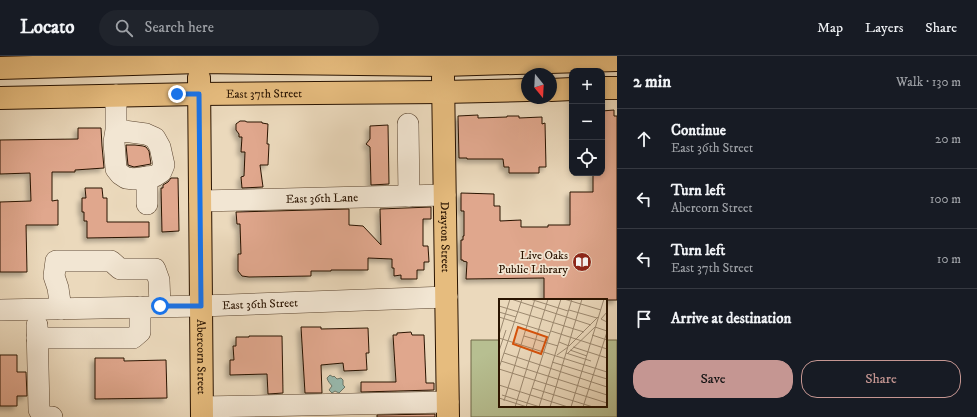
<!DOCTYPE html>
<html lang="en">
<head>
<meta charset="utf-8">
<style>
  body { margin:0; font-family:"IM FELL DW Pica",serif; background:#20242c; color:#f1f3f6 }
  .controls { position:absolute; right:12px; top:12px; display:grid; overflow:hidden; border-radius:8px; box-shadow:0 2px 6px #0003 }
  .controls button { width:36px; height:36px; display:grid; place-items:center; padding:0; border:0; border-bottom:1px solid #363941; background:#171b24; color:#f1f3f6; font:20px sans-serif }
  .compass { position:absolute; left:521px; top:12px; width:36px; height:36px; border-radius:50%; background:#171b24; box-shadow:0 2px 6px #0003; rotate:162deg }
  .stop { position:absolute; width:12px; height:12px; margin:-9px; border:3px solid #1a73e8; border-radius:50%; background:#fff }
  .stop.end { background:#1a73e8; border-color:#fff; box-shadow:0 1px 4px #0008 }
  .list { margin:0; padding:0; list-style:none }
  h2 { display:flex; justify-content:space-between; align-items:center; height:52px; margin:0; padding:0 16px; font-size:17px }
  h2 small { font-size:13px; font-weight:400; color:#9ea1a6 }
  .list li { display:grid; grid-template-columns:26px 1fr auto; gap:12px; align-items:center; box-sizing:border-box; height:60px; padding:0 16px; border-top:1px solid #363941 }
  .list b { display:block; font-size:15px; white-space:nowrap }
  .list p { margin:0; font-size:13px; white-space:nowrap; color:#9ea1a6 }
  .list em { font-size:13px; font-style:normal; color:#9ea1a6 }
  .actions { display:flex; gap:8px; padding:12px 16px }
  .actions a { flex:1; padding:9px 0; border:1px solid #c59692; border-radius:16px; text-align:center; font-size:14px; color:#c59692 }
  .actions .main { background:#c59692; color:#111 }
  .icon { flex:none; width:22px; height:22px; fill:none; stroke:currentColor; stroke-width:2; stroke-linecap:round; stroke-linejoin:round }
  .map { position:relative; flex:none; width:617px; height:361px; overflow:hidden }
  header { display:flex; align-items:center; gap:24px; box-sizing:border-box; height:56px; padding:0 20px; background:#171b24; border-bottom:1px solid #363941 }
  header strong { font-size:19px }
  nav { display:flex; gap:22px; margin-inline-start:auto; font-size:14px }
  .search { width:280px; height:36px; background:#20242c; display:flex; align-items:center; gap:10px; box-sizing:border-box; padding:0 14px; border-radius:22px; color:#9ea1a6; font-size:15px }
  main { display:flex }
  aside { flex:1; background:#171b24 }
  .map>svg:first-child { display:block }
  .green { fill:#b7bf91; stroke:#706948 }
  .water { fill:#98baaf; stroke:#6c7769 }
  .building { fill:#e0a78d; stroke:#291300; filter:url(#shadow) }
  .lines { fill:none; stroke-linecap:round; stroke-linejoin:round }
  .minor-casing { stroke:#5a442f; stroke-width:22 }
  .major-casing { stroke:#291300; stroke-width:24 }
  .minor { stroke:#f2e6d3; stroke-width:21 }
  .major { stroke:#e6bc7e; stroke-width:22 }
  .route { stroke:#1a73e8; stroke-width:5 }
  .labels { text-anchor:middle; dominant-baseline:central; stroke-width:3.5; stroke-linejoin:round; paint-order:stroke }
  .street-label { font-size:12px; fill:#291300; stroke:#f2e6d3 }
  .poi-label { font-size:12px; fill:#291300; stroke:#f2e6d3; text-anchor:end }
  .inset-road { fill:none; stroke:#9d8a71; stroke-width:1 }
  .view { fill:#d5520b; fill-opacity:0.15; stroke:#d5520b; stroke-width:2 }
  .inset-edge { fill:none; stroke:#291300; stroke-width:2 }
</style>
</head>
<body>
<header>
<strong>Locato</strong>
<div class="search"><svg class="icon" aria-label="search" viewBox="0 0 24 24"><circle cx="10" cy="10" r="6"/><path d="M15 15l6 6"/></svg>Search here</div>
<nav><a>Map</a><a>Layers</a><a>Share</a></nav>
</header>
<main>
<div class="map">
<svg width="617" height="361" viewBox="0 0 617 361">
  <defs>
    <filter id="shadow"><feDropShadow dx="-3.5" dy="3.5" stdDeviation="2" flood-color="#0004"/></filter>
  </defs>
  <rect width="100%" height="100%" fill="#ebd9bc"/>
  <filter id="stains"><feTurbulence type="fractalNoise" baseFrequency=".005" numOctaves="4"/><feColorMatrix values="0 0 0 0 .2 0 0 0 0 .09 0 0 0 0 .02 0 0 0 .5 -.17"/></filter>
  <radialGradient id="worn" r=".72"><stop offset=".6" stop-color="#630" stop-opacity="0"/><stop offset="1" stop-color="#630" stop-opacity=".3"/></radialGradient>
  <path class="green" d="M471,284H500V350H606V284H617V361H471Z"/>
  <path class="water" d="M330,319L333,321L334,320L337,323L341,322L343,324V329L345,331L339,337L335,335L332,337L329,334L332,330C330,327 328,326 327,322Z"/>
  <g class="building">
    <path d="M614,54V60H617V244H544V222L466,223L467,206L463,205V204H461V184H463V180H464V155H461V137L494,138V150H500V165L521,164V171H548V169H570V136H593V117H602V55Z"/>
    <path d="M478,59V62L507,61V60H519V62L542,61V68L545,67L546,111H539V117H509V111H504L503,103H467V102H459L458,60Z"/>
    <path d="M240,65H245L247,66H262V67L268,68L267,88H269L268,109H260L263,131L242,132L241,121L244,120L245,96H241L242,81H239V78L236,74V68Z"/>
    <path d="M388,69L389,128L371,129L370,91L366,88L370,83V70Z"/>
    <path d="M78,72H101L102,90L104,112L75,114V116H52V145L58,144V169H26L27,216H0V146L31,145L30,117L0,118V84L78,83Z"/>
    <path d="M126,89H135L143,90L146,91L149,95L151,108L134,111L128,109Z"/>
    <path d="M171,122H178L179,175L162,176L161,132H163V129L168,126Z"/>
    <path d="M85,132H102L103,142H107V166H149V181L87,182V165H84V156H82V142H86Z"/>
    <path d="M431,151V163H423V190H428L429,206H424V214H417V223H401V219L394,220V212H392V203L368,202V214H331V215H311V220L249,221L242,220L238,215V198H241L240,168H237L236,156L349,153V169L363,170L381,189L380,153Z"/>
    <path d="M301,271H321V273L368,272L369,297H366L367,314L344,315L343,307L321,309L322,337H305Z"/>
    <path d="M411,276L412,279H424L426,327H434V334L361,336V326H396L393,279H397V277Z"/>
    <path d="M249,280H282L283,337L268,338L267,318L230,319V304H234L233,290H236V281H249Z"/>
    <path d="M0,299H17V316H26L27,340H17V350H0Z"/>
    <path d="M95,302H124V305L166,304L167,342L95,343Z"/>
    <path d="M435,358V361H377V359Z"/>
  </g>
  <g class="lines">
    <g class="minor-casing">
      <g id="minor">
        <path d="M116,39V74L114,86L116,113L120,118L126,122L134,123L155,120L161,116L164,109L160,91L155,82L146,78L116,74"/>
        <path d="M408,68L409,140"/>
        <path d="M147,121V148"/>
        <path id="s1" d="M200,145L445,139"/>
        <path d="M61,253L58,232L54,220L56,205H111L120,213H155L159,224L160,250"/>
        <path id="s2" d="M0,254L201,250L447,241"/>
        <path d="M37,269L39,354L44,361H52"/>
        <path d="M37,282H133L140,276V251"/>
        <path d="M202,351L448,346"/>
      </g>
    </g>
    <g class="major-casing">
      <g id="major">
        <path d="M0,12L199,6L443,9L617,4"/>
        <path id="s3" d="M443,21L448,361"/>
        <path id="s4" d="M199,22L202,361"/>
        <path d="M602,32H617"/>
        <path d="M551,34L572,33"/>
        <path id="s5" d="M0,42L199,38L443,36L527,34"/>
      </g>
    </g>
    <use href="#minor" class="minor"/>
    <use href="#major" class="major"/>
  </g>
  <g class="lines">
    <path class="route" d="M160,250H201L199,38H177"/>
  </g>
  <defs>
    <g id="library-disc" transform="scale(1)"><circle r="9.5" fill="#8f2418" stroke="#f2e6d3"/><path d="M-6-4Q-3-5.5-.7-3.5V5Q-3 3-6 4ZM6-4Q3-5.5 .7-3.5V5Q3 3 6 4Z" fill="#fff"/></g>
  </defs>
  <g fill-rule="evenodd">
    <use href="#library-disc" x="582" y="206"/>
  </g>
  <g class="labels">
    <g class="street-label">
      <text stroke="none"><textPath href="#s5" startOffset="264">East 37th Street</textPath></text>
      <text stroke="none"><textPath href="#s1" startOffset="122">East 36th Lane</textPath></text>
      <text stroke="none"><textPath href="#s3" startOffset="160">Drayton Street</textPath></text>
      <text stroke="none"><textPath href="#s2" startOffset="260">East 36th Street</textPath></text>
      <text stroke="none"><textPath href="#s4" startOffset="279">Abercorn Street</textPath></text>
    </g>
    <g class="poi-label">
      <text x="568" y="199">Live Oaks<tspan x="568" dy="14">Public Library</tspan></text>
    </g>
  </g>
  <g transform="translate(499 243)">
    <rect width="108" height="108" fill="#ebd9bc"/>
    <path class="inset-road" d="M12,0L92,26M31,0L69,12M65,0L102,11M0,7L85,33M70,11L98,19M0,13L17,18M108,13L102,20L108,23M0,18L51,34M52,32L108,50M0,36L11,0M93,36L108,41M25,37L59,47M0,39L108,73M60,43L70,47L99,18M74,48L108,59M71,51L88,57M0,52L7,31M5,54L108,88M67,54L92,62M69,54L96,28L108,32M58,56L69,48M2,62L108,96M53,63L108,80M0,69L23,0M0,70L108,104M0,86L69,108M33,89L94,108M3,96L41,108M0,99L28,108M5,102L36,0M16,108L49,0M27,108L62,0M40,108L73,0M51,108L83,0M72,108L105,0M84,108L108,33"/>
    <path class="view" d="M19,28L48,38L42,55L14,45Z"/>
    <rect width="108" height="108" class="inset-edge"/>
  </g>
  <rect width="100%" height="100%" filter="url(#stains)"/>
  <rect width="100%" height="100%" fill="url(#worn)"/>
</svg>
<div class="controls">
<button>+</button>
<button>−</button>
<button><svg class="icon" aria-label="locate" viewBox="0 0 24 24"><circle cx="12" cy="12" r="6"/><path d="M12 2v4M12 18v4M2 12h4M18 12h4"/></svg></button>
</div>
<svg class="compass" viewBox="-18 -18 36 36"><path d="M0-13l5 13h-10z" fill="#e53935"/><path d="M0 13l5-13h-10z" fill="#9ea1a6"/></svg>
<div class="stop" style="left:160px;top:250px"></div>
<div class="stop end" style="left:177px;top:38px"></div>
</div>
<aside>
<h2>2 min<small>Walk · 130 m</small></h2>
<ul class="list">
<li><svg class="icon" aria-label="ahead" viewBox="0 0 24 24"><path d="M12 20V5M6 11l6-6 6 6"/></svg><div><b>Continue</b><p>East 36th Street</p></div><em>20 m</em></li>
<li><svg class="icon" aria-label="left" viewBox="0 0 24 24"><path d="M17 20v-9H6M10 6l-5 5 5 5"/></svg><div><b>Turn left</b><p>Abercorn Street</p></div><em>100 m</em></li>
<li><svg class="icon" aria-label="left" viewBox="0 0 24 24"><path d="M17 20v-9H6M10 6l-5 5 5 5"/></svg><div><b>Turn left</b><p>East 37th Street</p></div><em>10 m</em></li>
<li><svg class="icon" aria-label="arrive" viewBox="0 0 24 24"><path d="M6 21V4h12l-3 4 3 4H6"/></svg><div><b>Arrive at destination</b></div></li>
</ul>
<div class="actions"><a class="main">Save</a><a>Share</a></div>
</aside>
</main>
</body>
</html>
